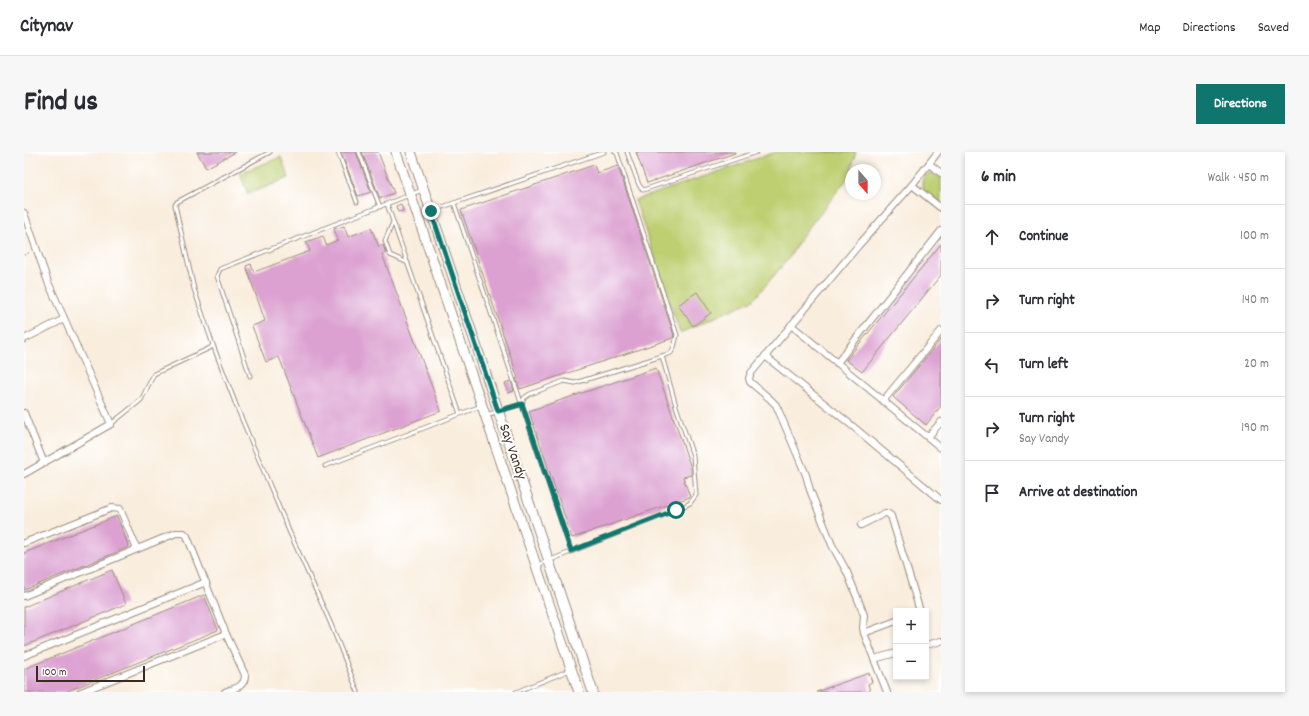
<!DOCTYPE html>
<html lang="en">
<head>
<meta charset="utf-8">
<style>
  body { margin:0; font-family:Dekko,sans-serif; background:#f7f7f7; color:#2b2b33 }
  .controls { position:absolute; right:12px; bottom:12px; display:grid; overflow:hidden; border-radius:0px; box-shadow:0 2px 6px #0003 }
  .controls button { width:36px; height:36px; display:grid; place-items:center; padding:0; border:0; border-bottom:1px solid #e1e1e2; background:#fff; color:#2b2b33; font:20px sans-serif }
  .compass { position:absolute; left:821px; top:12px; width:36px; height:36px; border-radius:50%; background:#fff; box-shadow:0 2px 6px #0003; rotate:159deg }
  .scale { position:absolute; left:12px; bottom:10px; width:109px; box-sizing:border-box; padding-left:4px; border:2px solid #3b2a1e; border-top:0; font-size:11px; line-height:14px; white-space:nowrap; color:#3b2a1e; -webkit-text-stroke:3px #fff; paint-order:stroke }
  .stop { position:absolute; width:12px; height:12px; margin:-9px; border:3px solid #0f766e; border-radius:50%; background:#fff }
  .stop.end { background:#0f766e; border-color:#fff; box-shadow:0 1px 4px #0008 }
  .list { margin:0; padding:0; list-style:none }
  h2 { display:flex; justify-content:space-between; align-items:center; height:52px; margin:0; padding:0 16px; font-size:17px }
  h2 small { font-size:13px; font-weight:400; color:#7c7c81 }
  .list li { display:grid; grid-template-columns:26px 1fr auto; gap:12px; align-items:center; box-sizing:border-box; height:64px; padding:0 16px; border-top:1px solid #e1e1e2 }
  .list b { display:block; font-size:15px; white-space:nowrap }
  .list p { margin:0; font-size:13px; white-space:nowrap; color:#7c7c81 }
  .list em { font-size:13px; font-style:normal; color:#7c7c81 }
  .icon { flex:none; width:22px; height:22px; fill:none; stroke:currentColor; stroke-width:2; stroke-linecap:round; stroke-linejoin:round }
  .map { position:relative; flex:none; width:917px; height:540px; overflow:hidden; border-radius:0px }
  header { display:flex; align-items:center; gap:24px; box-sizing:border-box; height:56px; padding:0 20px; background:#fff; border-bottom:1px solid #e1e1e2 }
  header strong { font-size:19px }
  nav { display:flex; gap:22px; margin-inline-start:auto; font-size:14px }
  .intro { display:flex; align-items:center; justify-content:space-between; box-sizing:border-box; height:96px; padding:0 24px }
  h1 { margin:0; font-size:28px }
  .button { padding:10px 18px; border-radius:0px; background:#0f766e; color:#fff; font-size:14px; font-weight:700 }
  main { display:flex; gap:24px; padding:0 24px }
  aside { flex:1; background:#fff; border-radius:0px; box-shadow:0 2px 6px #0003 }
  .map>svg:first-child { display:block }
  .green { fill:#becf71; stroke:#7c7c48 }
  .building { fill:#dca1d1 }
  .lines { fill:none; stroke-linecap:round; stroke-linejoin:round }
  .lane-casing { stroke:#9a8c7e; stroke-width:5 }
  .street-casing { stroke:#9a8c7e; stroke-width:8 }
  .secondary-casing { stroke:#9a8c7e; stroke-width:11 }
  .path { stroke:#9a8c7e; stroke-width:1.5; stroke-dasharray:1 3; stroke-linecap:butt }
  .lane { stroke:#fff; stroke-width:3 }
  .street { stroke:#fff; stroke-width:6 }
  .secondary { stroke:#fff; stroke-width:9 }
  .route { stroke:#0f766e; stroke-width:5 }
  .labels { text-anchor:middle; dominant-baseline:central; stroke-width:4; stroke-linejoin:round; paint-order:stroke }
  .street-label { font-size:15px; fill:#3b2a1e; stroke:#fff }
</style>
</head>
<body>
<header>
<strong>Citynav</strong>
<nav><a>Map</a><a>Directions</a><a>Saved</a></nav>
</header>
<div class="intro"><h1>Find us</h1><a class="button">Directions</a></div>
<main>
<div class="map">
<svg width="917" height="540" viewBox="0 0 917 540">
  <rect width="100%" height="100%" fill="#fff"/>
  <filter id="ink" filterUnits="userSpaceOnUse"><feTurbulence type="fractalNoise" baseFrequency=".025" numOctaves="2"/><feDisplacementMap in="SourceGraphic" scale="8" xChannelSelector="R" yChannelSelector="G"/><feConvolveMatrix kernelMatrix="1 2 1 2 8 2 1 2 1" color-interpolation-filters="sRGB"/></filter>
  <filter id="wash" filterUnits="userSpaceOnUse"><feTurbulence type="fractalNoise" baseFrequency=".012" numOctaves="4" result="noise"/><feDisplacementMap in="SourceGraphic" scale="16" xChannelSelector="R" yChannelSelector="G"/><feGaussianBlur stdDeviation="0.9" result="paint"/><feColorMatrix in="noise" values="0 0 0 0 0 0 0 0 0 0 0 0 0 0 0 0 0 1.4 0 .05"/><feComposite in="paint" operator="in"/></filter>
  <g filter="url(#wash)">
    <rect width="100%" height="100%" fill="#f9eddd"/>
    <g class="green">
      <path d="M752,0H832L826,23L778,84L765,106L729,148L656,181L611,48Z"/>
      <path d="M257,5L265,26L224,42L216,21Z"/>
      <path d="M909,21L917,26V52C910,46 894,38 899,27C901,22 904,22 909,21Z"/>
    </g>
    <g id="blocks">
      <g class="building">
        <path d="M173,0H212L182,16Z"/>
        <path d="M317,0H332L347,40L334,44Z"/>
        <path d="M338,0H354L370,41L356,46Z"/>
        <path d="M612,0H711V1L623,31Z"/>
        <path d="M570,13L573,21L594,14L650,183L649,186L496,237L492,227L494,226L437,58Z"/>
        <path d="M377,52L379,59L374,60L372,54Z"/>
        <path d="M320,74L324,85L347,76L355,95L359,93L362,101L358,102L417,259L294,306L255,205L242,210L228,174L241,169L222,114L227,112L230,120L286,99L282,90L299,84L302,93L314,88L310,77Z"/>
        <path d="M917,92V123L838,220L822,208Z"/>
        <path d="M673,140L687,161L669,174L654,153Z"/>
        <path d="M917,187V254L902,273L869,245Z"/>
        <path d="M632,216L667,316V323L659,325L666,345L548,386L505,259Z"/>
        <path d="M487,229L490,239L484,241L481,231Z"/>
        <path d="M93,364L105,395L0,438V401Z"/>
        <path d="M88,418L102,452L0,494V455Z"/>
        <path d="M180,443L194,478L41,540H0V517Z"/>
        <path d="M845,521L848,530L844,532L846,540H792Z"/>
      </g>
    </g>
  </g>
  <g filter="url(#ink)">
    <use href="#blocks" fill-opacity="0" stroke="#9a8c7e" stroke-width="1"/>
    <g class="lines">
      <g class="lane-casing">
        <g id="lane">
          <path d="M314,0L333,50"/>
          <path d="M335,0L356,55"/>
          <path d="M603,0L615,33L619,38L733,0"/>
          <path d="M363,52L436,262"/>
          <path d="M407,59L430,51"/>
          <path d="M369,70L361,89L366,103L384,111"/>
          <path d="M189,193L214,258L265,379L306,470L334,540"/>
          <path d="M226,224L193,124L196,117L398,38"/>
          <path d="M462,263L498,252L500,246L506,242L540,229L551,231L638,204L647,201L650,195L653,183L593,1L591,0"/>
          <path d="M87,272L117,248L130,222L186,196L189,193L170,137L151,53L153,50L246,0"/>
          <path d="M301,314L457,254"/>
          <path d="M547,399L430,51L580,0"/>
          <path d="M514,413L652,358L666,351L672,343L669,304L652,254L638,204"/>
          <path d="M492,540L546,518"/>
        </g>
      </g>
      <g class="street-casing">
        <g id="street">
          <path d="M905,12L917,21"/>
          <path d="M888,33L917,56"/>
          <path d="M0,61L24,130L87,272L0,322"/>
          <path d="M767,173L917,296"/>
          <path d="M0,187L40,167"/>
          <path d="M741,204L826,272L917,348"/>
          <path d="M813,211L917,79"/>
          <path d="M859,249L917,179"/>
          <path d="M0,261L20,311"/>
          <path d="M904,285L917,270"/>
          <path d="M837,373L861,361H863L867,364L895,456L894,459"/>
          <path d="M0,391L88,356L96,357L113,397"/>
          <path d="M0,444L152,381H160L163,384L202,482L221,523C221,535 211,536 201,540"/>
          <path d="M840,481L839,476L840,463L837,455L823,420L808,393L786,338L782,323L756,262L752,253L745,246L726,230L725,226L727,221L834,94L888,33L914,0"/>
          <path d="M902,493L917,489"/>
          <path d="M0,504L182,430"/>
          <path d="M850,507L840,481L872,469"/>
          <path d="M57,540L202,482"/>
          <path d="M863,540L850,507L872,501"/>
        </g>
      </g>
      <g class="secondary-casing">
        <g id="secondary">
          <path d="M372,0L555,540"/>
          <path d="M387,0L569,540"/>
        </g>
      </g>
      <path class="path" d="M0,103L7,100"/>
      <use href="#lane" class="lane"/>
      <use href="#street" class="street"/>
      <use href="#secondary" class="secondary"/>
    </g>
  </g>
  <g class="lines" filter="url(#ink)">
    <path class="route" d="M407,59L474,259L498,252L547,399L652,358"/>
  </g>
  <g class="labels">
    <g class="street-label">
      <text transform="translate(488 300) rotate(71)">Say Vandy</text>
    </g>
  </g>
</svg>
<div class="controls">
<button>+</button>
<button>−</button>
</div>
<svg class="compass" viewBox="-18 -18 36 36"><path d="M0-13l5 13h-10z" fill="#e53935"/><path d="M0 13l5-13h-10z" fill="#7c7c81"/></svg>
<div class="scale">100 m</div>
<div class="stop" style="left:652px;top:358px"></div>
<div class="stop end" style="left:407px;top:59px"></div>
</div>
<aside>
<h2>6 min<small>Walk · 450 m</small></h2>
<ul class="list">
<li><svg class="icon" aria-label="ahead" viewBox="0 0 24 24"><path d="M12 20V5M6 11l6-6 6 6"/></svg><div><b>Continue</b></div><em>100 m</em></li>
<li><svg class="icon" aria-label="right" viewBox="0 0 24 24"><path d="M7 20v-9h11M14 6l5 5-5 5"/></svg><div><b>Turn right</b></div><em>140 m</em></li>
<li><svg class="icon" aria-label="left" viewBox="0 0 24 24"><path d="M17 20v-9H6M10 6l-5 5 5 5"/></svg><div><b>Turn left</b></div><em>20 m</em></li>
<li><svg class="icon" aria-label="right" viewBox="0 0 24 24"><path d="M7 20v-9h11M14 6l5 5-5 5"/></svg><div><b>Turn right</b><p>Say Vandy</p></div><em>190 m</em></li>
<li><svg class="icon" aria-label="arrive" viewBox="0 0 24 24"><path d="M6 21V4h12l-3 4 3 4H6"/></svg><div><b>Arrive at destination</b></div></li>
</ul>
</aside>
</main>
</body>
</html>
